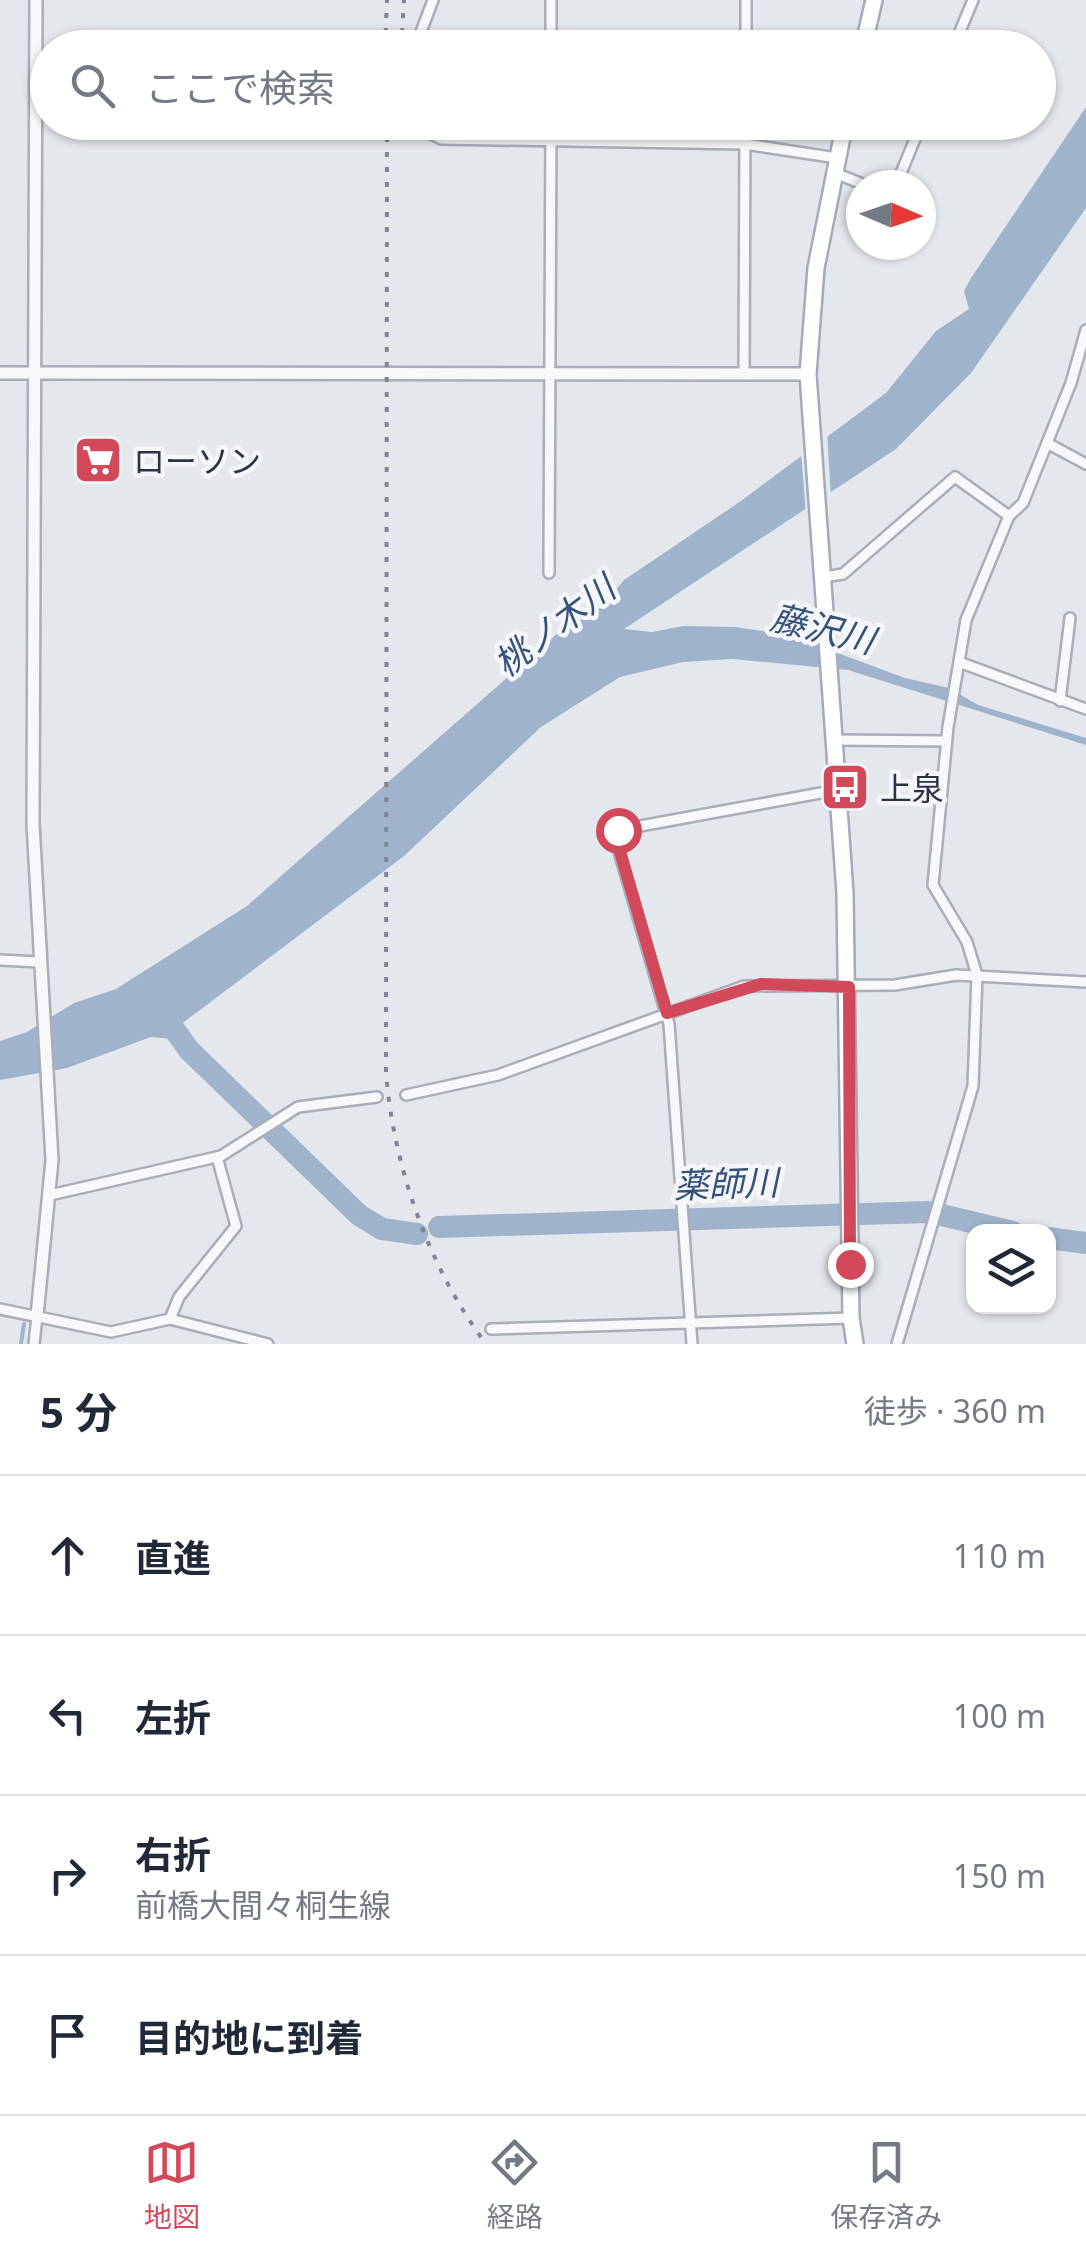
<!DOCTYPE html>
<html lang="ja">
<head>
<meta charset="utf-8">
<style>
  body { margin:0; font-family:"Noto Sans","Noto Sans JP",sans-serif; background:#f6f6f7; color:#1f2937 }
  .controls { position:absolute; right:30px; bottom:30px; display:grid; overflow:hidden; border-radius:20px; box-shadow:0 2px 8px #0004 }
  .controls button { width:90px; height:90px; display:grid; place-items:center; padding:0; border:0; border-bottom:2px solid #e0e1e3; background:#fff; color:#1f2937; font:50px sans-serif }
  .compass { position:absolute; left:846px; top:170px; width:90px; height:90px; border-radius:50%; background:#fff; box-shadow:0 2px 8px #0004; rotate:92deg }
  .stop { position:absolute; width:30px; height:30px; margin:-22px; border:8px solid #d1495b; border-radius:50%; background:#fff }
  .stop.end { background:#d1495b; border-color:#fff; box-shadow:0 2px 10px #0008 }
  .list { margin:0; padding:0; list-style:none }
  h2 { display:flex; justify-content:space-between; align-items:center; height:130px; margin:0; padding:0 40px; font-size:42px }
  h2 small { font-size:32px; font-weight:400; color:#747a83 }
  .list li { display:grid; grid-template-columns:65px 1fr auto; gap:30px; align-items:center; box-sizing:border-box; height:160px; padding:0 40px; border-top:2px solid #e0e1e3 }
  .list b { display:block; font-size:38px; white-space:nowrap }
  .list p { margin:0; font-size:32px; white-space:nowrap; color:#747a83 }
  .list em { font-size:32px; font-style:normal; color:#747a83 }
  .icon { flex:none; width:55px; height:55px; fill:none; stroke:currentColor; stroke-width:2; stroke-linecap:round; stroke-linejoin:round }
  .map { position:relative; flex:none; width:1086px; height:1344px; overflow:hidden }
  .search { position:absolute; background:#fff; box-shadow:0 2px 8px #0004; left:30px; right:30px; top:30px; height:110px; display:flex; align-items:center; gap:25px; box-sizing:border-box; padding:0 35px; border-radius:55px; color:#747a83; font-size:38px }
  .sheet { height:770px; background:#fff }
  nav { display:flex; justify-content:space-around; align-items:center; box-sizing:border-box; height:140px; border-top:2px solid #e0e1e3; background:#fff; font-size:28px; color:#747a83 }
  nav a { display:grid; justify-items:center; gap:5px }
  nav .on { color:#d1495b }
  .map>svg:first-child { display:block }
  .water { fill:#9fb4cc }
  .pier { fill:#e4e7ec }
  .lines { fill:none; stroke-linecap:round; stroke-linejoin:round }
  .stream { stroke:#9fb4cc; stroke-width:4 }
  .river { stroke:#9fb4cc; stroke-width:22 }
  .minor-casing { stroke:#a9aeb7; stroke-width:14 }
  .tertiary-casing { stroke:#a9aeb7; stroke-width:16 }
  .primary-casing { stroke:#a3abb8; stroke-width:20 }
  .minor { stroke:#f7f8fa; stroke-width:9 }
  .tertiary { stroke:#f7f8fa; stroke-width:11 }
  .primary { stroke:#fff; stroke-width:15 }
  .rail { stroke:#7d8696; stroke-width:4; stroke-dasharray:5 10; stroke-linecap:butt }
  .route { stroke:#d1495b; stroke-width:12 }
  .labels { text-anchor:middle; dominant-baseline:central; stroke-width:9; stroke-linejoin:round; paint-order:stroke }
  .poi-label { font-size:32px; fill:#2b3445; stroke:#f4f6f9; text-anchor:start }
  .water-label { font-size:35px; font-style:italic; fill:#34527a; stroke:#f4f6f9 }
</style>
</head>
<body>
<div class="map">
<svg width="1086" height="1344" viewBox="0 0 1086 1344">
  <rect width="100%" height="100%" fill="#e4e7ec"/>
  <path class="water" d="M1086,107V208L971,373L896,449L624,629L652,632L683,626L735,627L789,635L905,678L949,688L978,705L1086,738V745L848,670L732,659L683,662L620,677L541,727L404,856L180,1025L181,1040L151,1037L67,1068L0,1080V1041L27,1032L74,1003L116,989L247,906L566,626L601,607L624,580L741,501L886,393L936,331L969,309L964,291L971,278Z"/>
  <path class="pier" d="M827,431L831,499L806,516L801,450Z"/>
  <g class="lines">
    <path class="stream" d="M21,1344L24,1324"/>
    <g class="river">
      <path d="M164,1015L189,1050L359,1215L382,1229L417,1234"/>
      <path d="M439,1227L929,1212L1013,1232"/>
      <path d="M1048,1238L1086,1243"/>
    </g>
    <g class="minor-casing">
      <g id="minor">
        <path d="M415,48L433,0"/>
        <path d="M551,48V0"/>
        <path d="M746,48V0"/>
        <path d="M953,48L973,0"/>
        <path d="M407,122L441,139L745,144L837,158"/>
        <path d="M835,173L865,185"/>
        <path d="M896,185L922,122"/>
        <path d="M744,374L745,122"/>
        <path d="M1047,443L1086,464"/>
        <path d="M549,573L551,122"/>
        <path d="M824,577L843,574L955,477L1009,516"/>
        <path d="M959,662L1086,709"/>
        <path d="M1060,701L1070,618"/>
        <path d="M835,740L946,741"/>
        <path d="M0,960L39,962"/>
        <path d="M406,1095L498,1075L744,986L895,985L956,975L1086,982"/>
        <path d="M50,1195L221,1156L298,1107L377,1097"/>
        <path d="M0,1309L111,1332L170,1319L268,1344"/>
        <path d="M170,1319L179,1297L236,1226L217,1157"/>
        <path d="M491,1329L851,1318"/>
        <path d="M34,1344L37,1316"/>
        <path d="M692,1344L669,1024L613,831L837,790"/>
        <path d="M897,1344L973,1086L977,975L967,942L933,885L948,727L966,620L1009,516L1023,503L1071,383L1086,330"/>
      </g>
    </g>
    <g class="tertiary-casing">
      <g id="tertiary">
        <path d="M36,0L33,824L52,1160L37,1316"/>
        <path d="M0,373L808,374"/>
      </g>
    </g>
    <g class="primary-casing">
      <g id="primary">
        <path d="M863,48L874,0"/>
        <path d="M845,122L816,268L808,374L845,893L851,1318L855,1344"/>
      </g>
    </g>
    <use href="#minor" class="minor"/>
    <use href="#tertiary" class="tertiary"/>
    <use href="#primary" class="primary"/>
    <g class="rail">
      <path d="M385,48L387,0"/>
      <path d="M401,48L404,0"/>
      <path d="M387,122L386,1074C394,1168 429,1268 486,1344"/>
    </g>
  </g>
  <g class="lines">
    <path class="route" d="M618,830L614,831L667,1013L761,984L849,987L850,1264"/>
  </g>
  <defs>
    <g id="supermarket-square" transform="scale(2.5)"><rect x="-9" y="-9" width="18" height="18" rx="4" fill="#d1495b" stroke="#f4f6f9"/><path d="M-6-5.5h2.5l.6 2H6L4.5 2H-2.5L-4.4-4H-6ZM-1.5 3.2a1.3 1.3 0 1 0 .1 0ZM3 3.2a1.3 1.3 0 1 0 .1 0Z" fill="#fff"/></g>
    <g id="bus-square" transform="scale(2.5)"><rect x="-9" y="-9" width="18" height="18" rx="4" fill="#d1495b" stroke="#f4f6f9"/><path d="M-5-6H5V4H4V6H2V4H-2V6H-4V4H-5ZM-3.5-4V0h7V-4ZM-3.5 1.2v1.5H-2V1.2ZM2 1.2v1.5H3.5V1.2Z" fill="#fff"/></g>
  </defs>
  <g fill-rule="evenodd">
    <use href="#supermarket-square" x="98" y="460"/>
    <use href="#bus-square" x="845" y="787"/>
  </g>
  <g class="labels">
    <g class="poi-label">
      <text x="133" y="460">ローソン</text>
      <text x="880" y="787">上泉</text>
    </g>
    <g class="water-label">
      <text transform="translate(554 625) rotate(-37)">桃ノ木川</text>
      <text transform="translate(823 628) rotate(14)">藤沢川</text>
      <text transform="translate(726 1183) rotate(-2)">薬師川</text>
    </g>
  </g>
</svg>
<div class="controls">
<button><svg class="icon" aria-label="layers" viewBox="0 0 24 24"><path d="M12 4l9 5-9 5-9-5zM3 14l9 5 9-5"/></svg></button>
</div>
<svg class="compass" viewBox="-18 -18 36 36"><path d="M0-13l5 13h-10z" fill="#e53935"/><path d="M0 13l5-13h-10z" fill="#747a83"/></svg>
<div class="stop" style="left:618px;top:830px"></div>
<div class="stop end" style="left:850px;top:1264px"></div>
<div class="search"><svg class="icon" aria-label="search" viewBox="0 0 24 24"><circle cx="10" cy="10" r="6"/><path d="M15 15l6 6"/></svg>ここで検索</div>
</div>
<section class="sheet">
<h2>5 分<small>徒歩 · 360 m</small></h2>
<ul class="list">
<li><svg class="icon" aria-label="ahead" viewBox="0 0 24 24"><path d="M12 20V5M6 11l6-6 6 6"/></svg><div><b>直進</b></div><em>110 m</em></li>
<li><svg class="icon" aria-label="left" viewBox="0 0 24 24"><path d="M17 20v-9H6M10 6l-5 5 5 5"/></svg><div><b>左折</b></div><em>100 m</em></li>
<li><svg class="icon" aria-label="right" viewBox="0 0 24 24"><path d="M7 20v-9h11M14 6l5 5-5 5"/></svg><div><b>右折</b><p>前橋大間々桐生線</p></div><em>150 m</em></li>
<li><svg class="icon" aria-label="arrive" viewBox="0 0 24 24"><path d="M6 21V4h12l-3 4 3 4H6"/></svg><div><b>目的地に到着</b></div></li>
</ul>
</section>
<nav>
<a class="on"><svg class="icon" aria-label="map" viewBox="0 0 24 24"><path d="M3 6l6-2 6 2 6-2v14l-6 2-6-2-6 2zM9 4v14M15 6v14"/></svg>地図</a>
<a><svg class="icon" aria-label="directions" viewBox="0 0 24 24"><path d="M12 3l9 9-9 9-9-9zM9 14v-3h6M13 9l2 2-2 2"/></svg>経路</a>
<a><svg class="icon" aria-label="saved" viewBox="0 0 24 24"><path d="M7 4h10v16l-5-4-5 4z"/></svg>保存済み</a>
</nav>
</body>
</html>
